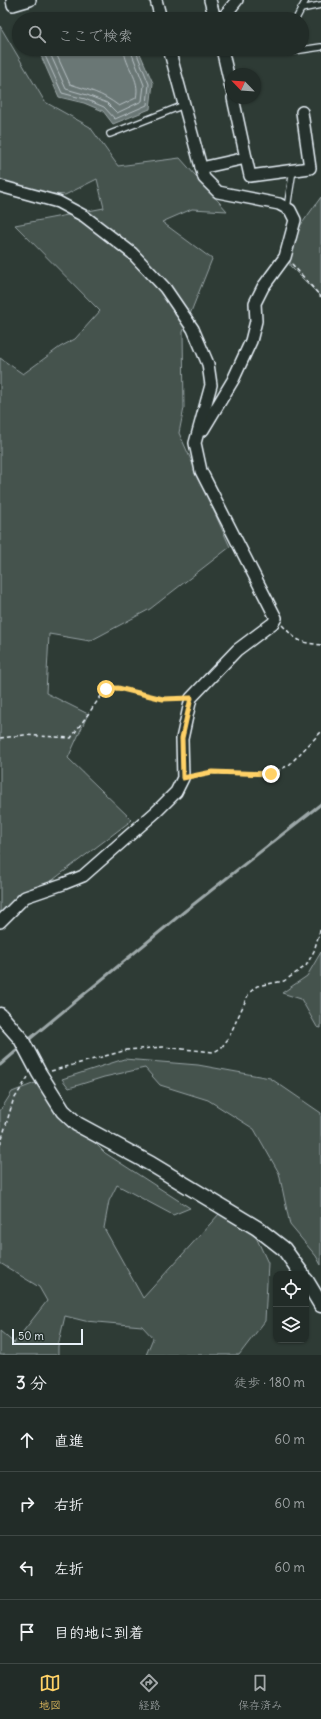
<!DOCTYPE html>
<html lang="ja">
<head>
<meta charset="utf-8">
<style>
  body { margin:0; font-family:Delius,"Klee One",sans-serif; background:#2e3834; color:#f1f3f6 }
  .controls { position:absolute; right:12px; bottom:12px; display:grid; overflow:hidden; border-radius:8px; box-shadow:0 1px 3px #0004 }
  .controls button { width:36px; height:36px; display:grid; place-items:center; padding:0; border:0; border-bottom:1px solid #3f4845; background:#222c28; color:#f1f3f6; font:20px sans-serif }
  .compass { position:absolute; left:225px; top:68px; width:36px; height:36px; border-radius:50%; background:#222c28; box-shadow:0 1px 3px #0004; rotate:295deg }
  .scale { position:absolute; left:12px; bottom:10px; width:71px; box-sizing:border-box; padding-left:4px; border:2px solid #e8f1f8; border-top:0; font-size:11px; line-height:14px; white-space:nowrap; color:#e8f1f8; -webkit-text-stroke:3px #26332d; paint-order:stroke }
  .stop { position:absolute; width:12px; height:12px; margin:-9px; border:3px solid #ffd166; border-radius:50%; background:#fff }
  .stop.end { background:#ffd166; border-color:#fff; box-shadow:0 1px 4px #0008 }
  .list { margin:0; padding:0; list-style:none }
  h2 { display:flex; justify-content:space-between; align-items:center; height:52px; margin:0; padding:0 16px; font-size:17px }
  h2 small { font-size:13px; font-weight:400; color:#a2a7a8 }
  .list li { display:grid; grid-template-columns:26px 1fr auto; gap:12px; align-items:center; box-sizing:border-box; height:64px; padding:0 16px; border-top:1px solid #3f4845 }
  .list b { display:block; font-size:15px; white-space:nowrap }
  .list em { font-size:13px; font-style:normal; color:#a2a7a8 }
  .icon { flex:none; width:22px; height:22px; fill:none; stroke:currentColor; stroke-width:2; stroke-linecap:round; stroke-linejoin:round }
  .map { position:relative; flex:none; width:321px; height:1355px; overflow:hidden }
  .search { position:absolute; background:#222c28; box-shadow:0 1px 3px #0004; left:12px; right:12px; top:12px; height:44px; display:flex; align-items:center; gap:10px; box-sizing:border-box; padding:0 14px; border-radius:22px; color:#a2a7a8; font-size:15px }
  .sheet { height:308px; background:#222c28 }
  nav { display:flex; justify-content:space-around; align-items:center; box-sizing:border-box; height:56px; border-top:1px solid #3f4845; background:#222c28; font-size:11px; color:#a2a7a8 }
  nav a { display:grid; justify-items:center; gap:2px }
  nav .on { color:#ffd166 }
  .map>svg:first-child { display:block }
  .green { fill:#45524e; stroke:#96a2a3 }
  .water { fill:#6b7775; stroke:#9da8a9 }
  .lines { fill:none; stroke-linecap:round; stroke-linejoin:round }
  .shore { stroke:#b6c0c4; stroke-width:1 }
  .stream { stroke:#9da8a9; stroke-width:3 }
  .service-casing { stroke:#e8f1f8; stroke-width:8 }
  .minor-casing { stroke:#e8f1f8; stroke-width:14 }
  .tertiary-casing { stroke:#e8f1f8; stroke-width:17 }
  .path { stroke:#e8f1f8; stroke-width:1.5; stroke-dasharray:4 3; stroke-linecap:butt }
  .service { stroke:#26332d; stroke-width:5.5 }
  .minor { stroke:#26332d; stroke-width:11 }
  .tertiary { stroke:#26332d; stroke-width:14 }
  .route { stroke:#ffd166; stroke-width:5 }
</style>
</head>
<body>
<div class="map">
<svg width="321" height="1355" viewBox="0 0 321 1355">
  <rect width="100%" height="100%" fill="#2e3b35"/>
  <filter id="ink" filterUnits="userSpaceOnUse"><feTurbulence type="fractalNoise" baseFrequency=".025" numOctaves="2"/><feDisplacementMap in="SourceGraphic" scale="8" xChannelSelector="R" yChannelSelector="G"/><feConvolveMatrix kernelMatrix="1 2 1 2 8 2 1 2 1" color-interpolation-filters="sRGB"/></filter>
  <g filter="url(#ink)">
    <g class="green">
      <path d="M0,26L45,102L90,127L118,166L180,158L227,211L192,209L162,222L212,259L183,332L184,408L179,433L230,547L150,609L90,641L49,634L46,693L88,714L68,758L132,820L0,920V358L23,374L60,347L75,339L100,311L15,225L104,208L97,179L65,195L0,189Z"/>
      <path d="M321,197V297L290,266V240Z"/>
      <path d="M321,952V1028L317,1027L301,999L282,993L307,976Z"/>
      <path d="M124,1059L198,1065L270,1078L321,1113V1265L316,1256L290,1225L279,1173L254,1129L208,1100L160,1085L145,1068L104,1077L69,1088L62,1079Z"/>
      <path d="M35,1083L105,1153L190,1208L173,1215L117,1185L109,1201L104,1228L143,1298L220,1213L256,1237L268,1263L265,1321L239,1355H146L153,1338L142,1326L85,1321L65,1316L58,1346V1355H0V1331L14,1343L47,1301L39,1287L0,1263V1111L12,1092Z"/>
    </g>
    <path class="water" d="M38,49H138L153,83L150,109L113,124L103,111L84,103L59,97Z"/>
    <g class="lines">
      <g class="shore">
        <path d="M42,49L62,93L85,99L104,107L115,119L147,105L149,84L135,49"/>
        <path d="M48,49L66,89L87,95L107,103L117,113L142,101L144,85L130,49"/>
        <path d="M54,49L70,84C91,91 100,92 119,106L136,98C141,78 125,68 124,49"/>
      </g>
      <g class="stream">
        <path d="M26,1042L185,911L321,804"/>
        <path d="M0,1065L21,1047"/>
      </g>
      <g class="service-casing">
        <g id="service">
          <path d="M301,9L321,5"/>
          <path d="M296,19L306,0"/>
          <path d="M288,49L294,51L321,47"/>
          <path d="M110,134L184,105"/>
          <path d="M287,208L293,170"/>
        </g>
      </g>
      <g class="minor-casing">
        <g id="minor">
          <path d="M12,0L13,5L30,0"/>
          <path d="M156,0L161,19"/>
          <path d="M210,0L215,19"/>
          <path d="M222,19L237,0"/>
          <path d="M169,49L204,178L218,192L279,204L290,210L295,220L285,257L263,287L255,303L256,321L251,341L233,380L203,430"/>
          <path d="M222,49L231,88"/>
          <path d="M246,158L250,176L310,168L302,112"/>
          <path d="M201,168L246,158L233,98"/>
          <path d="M0,186L58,202L84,216L132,253L165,288L193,329L208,364L211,385L195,443L201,471L276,618L273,623L237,650L191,698L182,739L183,778L176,792L157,811L83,876L63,884L25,897L0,922"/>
        </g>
      </g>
      <g class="tertiary-casing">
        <g id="tertiary">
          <path d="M0,1015L21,1039L39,1073L63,1111L77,1124L151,1164L257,1228L284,1249L302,1274"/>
          <path d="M306,1280L321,1305"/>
        </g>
      </g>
      <g class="path">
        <path d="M292,264L321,297"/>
        <path d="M282,625C298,642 299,642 321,645"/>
        <path d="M0,738L24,735L71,738L106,689L118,688L163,699L182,698"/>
        <path d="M193,776L211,773L271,774L289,765L321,732"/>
        <path d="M51,1071L127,1050L163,1047L214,1052L221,1048L228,1039L249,993L257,986L284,981L306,966L314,951L321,927"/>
        <path d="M0,1145L13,1101L28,1077"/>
      </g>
      <use href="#service" class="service"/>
      <use href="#minor" class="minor"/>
      <use href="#tertiary" class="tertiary"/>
    </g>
  </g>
  <g class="lines" filter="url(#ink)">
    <path class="route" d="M106,689L118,688L163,699L191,698L182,738L183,778L212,772L271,774"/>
  </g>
</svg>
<div class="controls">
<button><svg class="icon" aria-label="locate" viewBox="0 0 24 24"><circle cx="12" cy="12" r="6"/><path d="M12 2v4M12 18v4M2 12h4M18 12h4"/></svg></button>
<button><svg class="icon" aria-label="layers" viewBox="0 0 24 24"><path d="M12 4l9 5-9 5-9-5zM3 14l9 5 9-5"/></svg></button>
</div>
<svg class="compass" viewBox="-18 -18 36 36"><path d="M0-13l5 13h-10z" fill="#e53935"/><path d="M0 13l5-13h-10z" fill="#a2a7a8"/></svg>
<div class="scale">50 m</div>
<div class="stop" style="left:106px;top:689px"></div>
<div class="stop end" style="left:271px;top:774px"></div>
<div class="search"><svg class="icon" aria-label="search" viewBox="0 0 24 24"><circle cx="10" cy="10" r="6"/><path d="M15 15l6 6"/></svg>ここで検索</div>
</div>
<section class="sheet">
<h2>3 分<small>徒歩 · 180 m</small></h2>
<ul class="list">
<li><svg class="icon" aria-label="ahead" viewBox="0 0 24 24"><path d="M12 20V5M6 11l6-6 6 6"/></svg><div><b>直進</b></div><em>60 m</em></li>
<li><svg class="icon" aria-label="right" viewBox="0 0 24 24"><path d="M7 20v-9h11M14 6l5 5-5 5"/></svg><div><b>右折</b></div><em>60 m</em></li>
<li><svg class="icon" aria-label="left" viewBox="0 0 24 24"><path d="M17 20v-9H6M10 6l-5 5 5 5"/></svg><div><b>左折</b></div><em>60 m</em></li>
<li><svg class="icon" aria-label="arrive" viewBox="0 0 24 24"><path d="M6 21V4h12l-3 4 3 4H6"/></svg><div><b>目的地に到着</b></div></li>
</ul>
</section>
<nav>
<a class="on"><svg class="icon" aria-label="map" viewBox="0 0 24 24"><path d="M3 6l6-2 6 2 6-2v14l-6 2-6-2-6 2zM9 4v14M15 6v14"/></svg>地図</a>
<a><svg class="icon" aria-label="directions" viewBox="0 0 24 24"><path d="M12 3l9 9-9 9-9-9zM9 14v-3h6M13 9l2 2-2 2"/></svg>経路</a>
<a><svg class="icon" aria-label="saved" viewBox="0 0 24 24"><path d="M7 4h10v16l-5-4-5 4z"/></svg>保存済み</a>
</nav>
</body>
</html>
